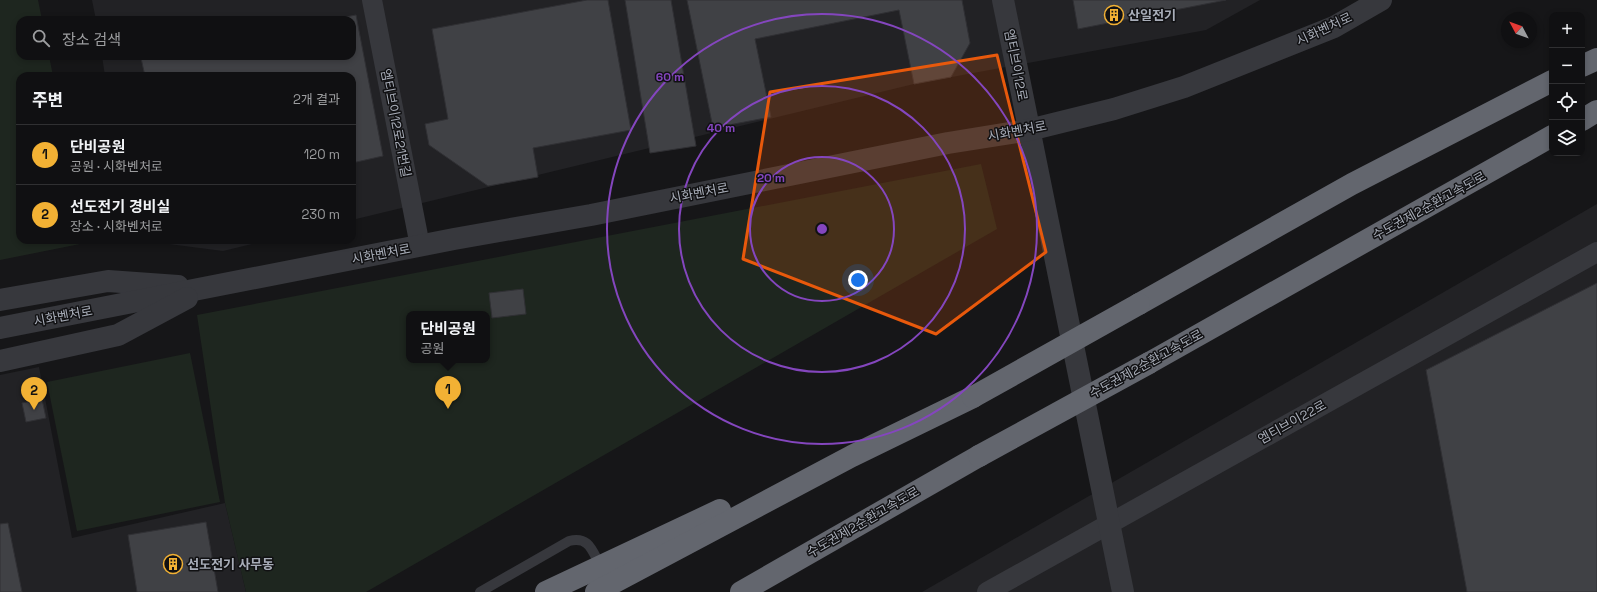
<!DOCTYPE html>
<html lang="ko">
<head>
<meta charset="utf-8">
<style>
  body { margin:0; font-family:"Space Grotesk","Noto Sans KR",sans-serif; background:#19191b; color:#f1f3f6 }
  .controls { position:absolute; right:12px; top:12px; display:grid; overflow:hidden; border-radius:8px; box-shadow:0 2px 6px #0003 }
  .controls button { width:36px; height:36px; display:grid; place-items:center; padding:0; border:0; border-bottom:1px solid #303032; background:#101012; color:#f1f3f6; font:20px sans-serif }
  .compass { position:absolute; left:1501px; top:12px; width:36px; height:36px; border-radius:50%; background:#101012; box-shadow:0 2px 6px #0003; rotate:311deg }
  .you { position:absolute; left:858px; top:280px; width:14px; height:14px; margin:-10px; border:3px solid #fff; border-radius:50%; background:#1a73e8; box-shadow:0 0 0 6px #1a73e833 }
  .badge { display:grid; place-items:center; width:26px; height:26px; border-radius:50%; background:#f2b134; color:#111; font-size:13px; font-weight:700 }
  .pin { position:absolute; translate:-50% -33px; filter:drop-shadow(0 1px 2px #0008) }
  .pin::after { content:''; position:absolute; top:21px; width:14px; height:12px; background:inherit; clip-path:polygon(0 0,100% 0,50% 100%) }
  .popup { position:absolute; left:406px; top:311px; width:84px; height:52px; box-sizing:border-box; display:grid; place-content:center; border-radius:8px; background:#101012; filter:drop-shadow(0 1px 3px #0005); font-size:13px; white-space:nowrap; color:#9c9d9f }
  .popup b { font-size:15px; color:#f1f3f6 }
  .popup::after { content:''; position:absolute; left:50%; top:100%; margin-left:-8px; border:8px solid transparent; border-top-color:#101012 }
  .list { margin:0; padding:0; list-style:none }
  h2 { display:flex; justify-content:space-between; align-items:center; height:52px; margin:0; padding:0 16px; font-size:17px }
  h2 small { font-size:13px; font-weight:400; color:#9c9d9f }
  .list li { display:grid; grid-template-columns:26px 1fr auto; gap:12px; align-items:center; box-sizing:border-box; height:60px; padding:0 16px; border-top:1px solid #303032 }
  .list b { display:block; font-size:15px; white-space:nowrap }
  .list p { margin:0; font-size:13px; white-space:nowrap; color:#9c9d9f }
  .list em { font-size:13px; font-style:normal; color:#9c9d9f }
  .icon { flex:none; width:22px; height:22px; fill:none; stroke:currentColor; stroke-width:2; stroke-linecap:round; stroke-linejoin:round }
  .map { position:relative; flex:none; width:1597px; height:592px; overflow:hidden }
  .search { position:absolute; background:#101012; box-shadow:0 2px 6px #0003; left:16px; top:16px; width:340px; height:44px; display:flex; align-items:center; gap:10px; box-sizing:border-box; padding:0 14px; border-radius:12px; color:#9c9d9f; font-size:15px }
  .panel { position:absolute; background:#101012; box-shadow:0 2px 6px #0003; left:16px; top:72px; width:340px; height:172px; border-radius:12px }
  .map>svg:first-child { display:block }
  .built { fill:#222225 }
  .green { fill:#1e261f; fill-rule:evenodd }
  .building { fill:#404145; stroke:#303034 }
  .lines { fill:none; stroke-linecap:round; stroke-linejoin:round }
  .service { stroke:#37383d; stroke-width:10 }
  .minor { stroke:#37383d; stroke-width:20 }
  .tertiary { stroke:#37383d; stroke-width:22 }
  .motorway { stroke:#63666e; stroke-width:22 }
  .motorway-bridge { stroke:#63666e; stroke-width:22 }
  .marked { fill:#e8590c; fill-opacity:0.2; stroke:#e8590c; stroke-width:3; stroke-linejoin:round }
  .ring { fill:none; stroke:#8446be; stroke-width:2 }
  .labels { text-anchor:middle; dominant-baseline:central; stroke-width:3; stroke-linejoin:round; paint-order:stroke }
  .poi-label { font-size:13px; font-weight:bold; fill:#a8adb8; stroke:#111113; text-anchor:start }
  .street-label { font-size:13px; fill:#a8adb8; stroke:#111113 }
  .centre { fill:#8446be; stroke:#111113; stroke-width:2 }
  .ring-label { font-size:12px; text-anchor:middle; font-weight:bold; fill:#8446be; stroke:#111113; stroke-width:3; stroke-linejoin:round; paint-order:stroke }
</style>
</head>
<body>
<div class="map">
<svg width="1597" height="592" viewBox="0 0 1597 592">
  <rect width="100%" height="100%" fill="#161618"/>
  <g class="built">
    <path d="M92,0H1260L1206,30L914,84L352,220V76H105L102,56H352V20H96Z"/>
    <path d="M1597,204V592H922Z"/>
    <path d="M138,240H268L223,251Z"/>
    <path d="M39,367L72,538L225,503L246,592H0V375Z"/>
  </g>
  <g class="green">
    <path d="M0,0H38L42,20H20V56H49L53,76H20V240H84L85,243L0,260Z"/>
    <path d="M981,164L997,229L366,592H246L225,503L197,315ZM409,314H487V360H409Z"/>
    <path d="M190,353L220,502L77,531L47,382Z"/>
  </g>
  <g class="building">
    <path d="M587,0H608L631,130L533,148L538,177L488,186L429,145L425,124L448,119L432,29Z"/>
    <path d="M625,0H671L696,146L650,153Z"/>
    <path d="M687,0H962L970,43L951,77L914,84L899,10L755,39L771,117L713,128Z"/>
    <path d="M1073,0H1226L1078,29Z"/>
    <path d="M356,15L383,156L352,163V76H145L141,58L152,56H352V20H330Z"/>
    <path d="M1597,283V592H1467L1426,370Z"/>
    <path d="M523,289L526,314L492,318L489,293Z"/>
    <path d="M42,399L46,418L26,422L22,403Z"/>
    <path d="M206,522L218,592H137L128,535Z"/>
    <path d="M8,523L22,592H0V524Z"/>
  </g>
  <g class="lines">
    <path class="service" d="M480,592L569,541C590,536 592,551 601,567"/>
    <g class="minor">
      <path d="M372,0L420,246"/>
      <path d="M987,592L1597,252"/>
    </g>
    <g class="tertiary">
      <path d="M1003,0L1123,592"/>
      <path d="M0,300L108,281L178,286"/>
      <path d="M0,328L454,239L591,215L948,143L1029,130L1114,109L1184,87L1334,27L1381,0"/>
      <path d="M0,361L118,335L187,298"/>
    </g>
    <g class="motorway">
      <path d="M1582,66L1597,59"/>
      <path d="M1582,120L1597,111"/>
      <path d="M1139,304L1352,184L1552,81"/>
      <path d="M1149,363L1552,136"/>
      <path d="M546,592L720,510"/>
      <path d="M596,592L852,456L973,397"/>
      <path d="M741,592L979,456"/>
    </g>
    <g class="motorway-bridge">
      <path d="M973,397L1139,304"/>
      <path d="M979,456L1149,363"/>
    </g>
  </g>
  <path class="marked" d="M997,55L1046,252L936,334L743,259L770,92Z"/>
  <g class="ring">
    <circle cx="822" cy="229" r="72"/>
    <circle cx="822" cy="229" r="143"/>
    <circle cx="822" cy="229" r="215"/>
  </g>
  <defs>
    <g id="building-ring" transform="scale(1)"><circle r="9.5" fill="#111113" stroke="#f2b134" stroke-width="1.5"/><path d="M-4-6H4V6H1V3H-1V6H-4ZM-2.5-4.3h1.7v1.8h-1.7ZM.8-4.3h1.7v1.8H.8ZM-2.5-1h1.7V.8h-1.7ZM.8-1h1.7V.8H.8Z" fill="#f2b134"/></g>
  </defs>
  <g fill-rule="evenodd">
    <use href="#building-ring" x="1114" y="15"/>
    <use href="#building-ring" x="173" y="564"/>
  </g>
  <g class="labels">
    <g class="poi-label">
      <text x="1128" y="15">산일전기</text>
      <text x="187" y="564">선도전기 사무동</text>
    </g>
    <g class="street-label">
      <text transform="translate(1324 29) rotate(-25)">시화벤처로</text>
      <text transform="translate(1016 65) rotate(79)">엠티브이12로</text>
      <text transform="translate(396 123) rotate(79)">엠티브이12로21번길</text>
      <text transform="translate(1017 131) rotate(-11)">시화벤처로</text>
      <text transform="translate(699 193) rotate(-11)">시화벤처로</text>
      <text transform="translate(1429 206) rotate(-29)">수도권제2순환고속도로</text>
      <text transform="translate(381 254) rotate(-11)">시화벤처로</text>
      <text transform="translate(63 316) rotate(-11)">시화벤처로</text>
      <text transform="translate(1146 364) rotate(-29)">수도권제2순환고속도로</text>
      <text transform="translate(1292 422) rotate(-29)">엠티브이22로</text>
      <text transform="translate(863 522) rotate(-30)">수도권제2순환고속도로</text>
    </g>
  </g>
  <circle cx="822" cy="229" r="6" class="centre"/>
  <g class="ring-label">
    <text x="670" y="81">60 m</text>
    <text x="721" y="132">40 m</text>
    <text x="771" y="182">20 m</text>
  </g>
</svg>
<div class="controls">
<button>+</button>
<button>−</button>
<button><svg class="icon" aria-label="locate" viewBox="0 0 24 24"><circle cx="12" cy="12" r="6"/><path d="M12 2v4M12 18v4M2 12h4M18 12h4"/></svg></button>
<button><svg class="icon" aria-label="layers" viewBox="0 0 24 24"><path d="M12 4l9 5-9 5-9-5zM3 14l9 5 9-5"/></svg></button>
</div>
<svg class="compass" viewBox="-18 -18 36 36"><path d="M0-13l5 13h-10z" fill="#e53935"/><path d="M0 13l5-13h-10z" fill="#9c9d9f"/></svg>
<div class="you"></div>
<div class="pin badge" style="left:448px;top:409px">1</div>
<div class="popup"><b>단비공원</b>공원</div>
<div class="pin badge" style="left:34px;top:410px">2</div>
<div class="search"><svg class="icon" aria-label="search" viewBox="0 0 24 24"><circle cx="10" cy="10" r="6"/><path d="M15 15l6 6"/></svg>장소 검색</div>
<section class="panel">
<h2>주변<small>2개 결과</small></h2>
<ul class="list">
<li><span class="badge">1</span><div><b>단비공원</b><p>공원 · 시화벤처로</p></div><em>120 m</em></li>
<li><span class="badge">2</span><div><b>선도전기 경비실</b><p>장소 · 시화벤처로</p></div><em>230 m</em></li>
</ul>
</section>
</div>
</body>
</html>
